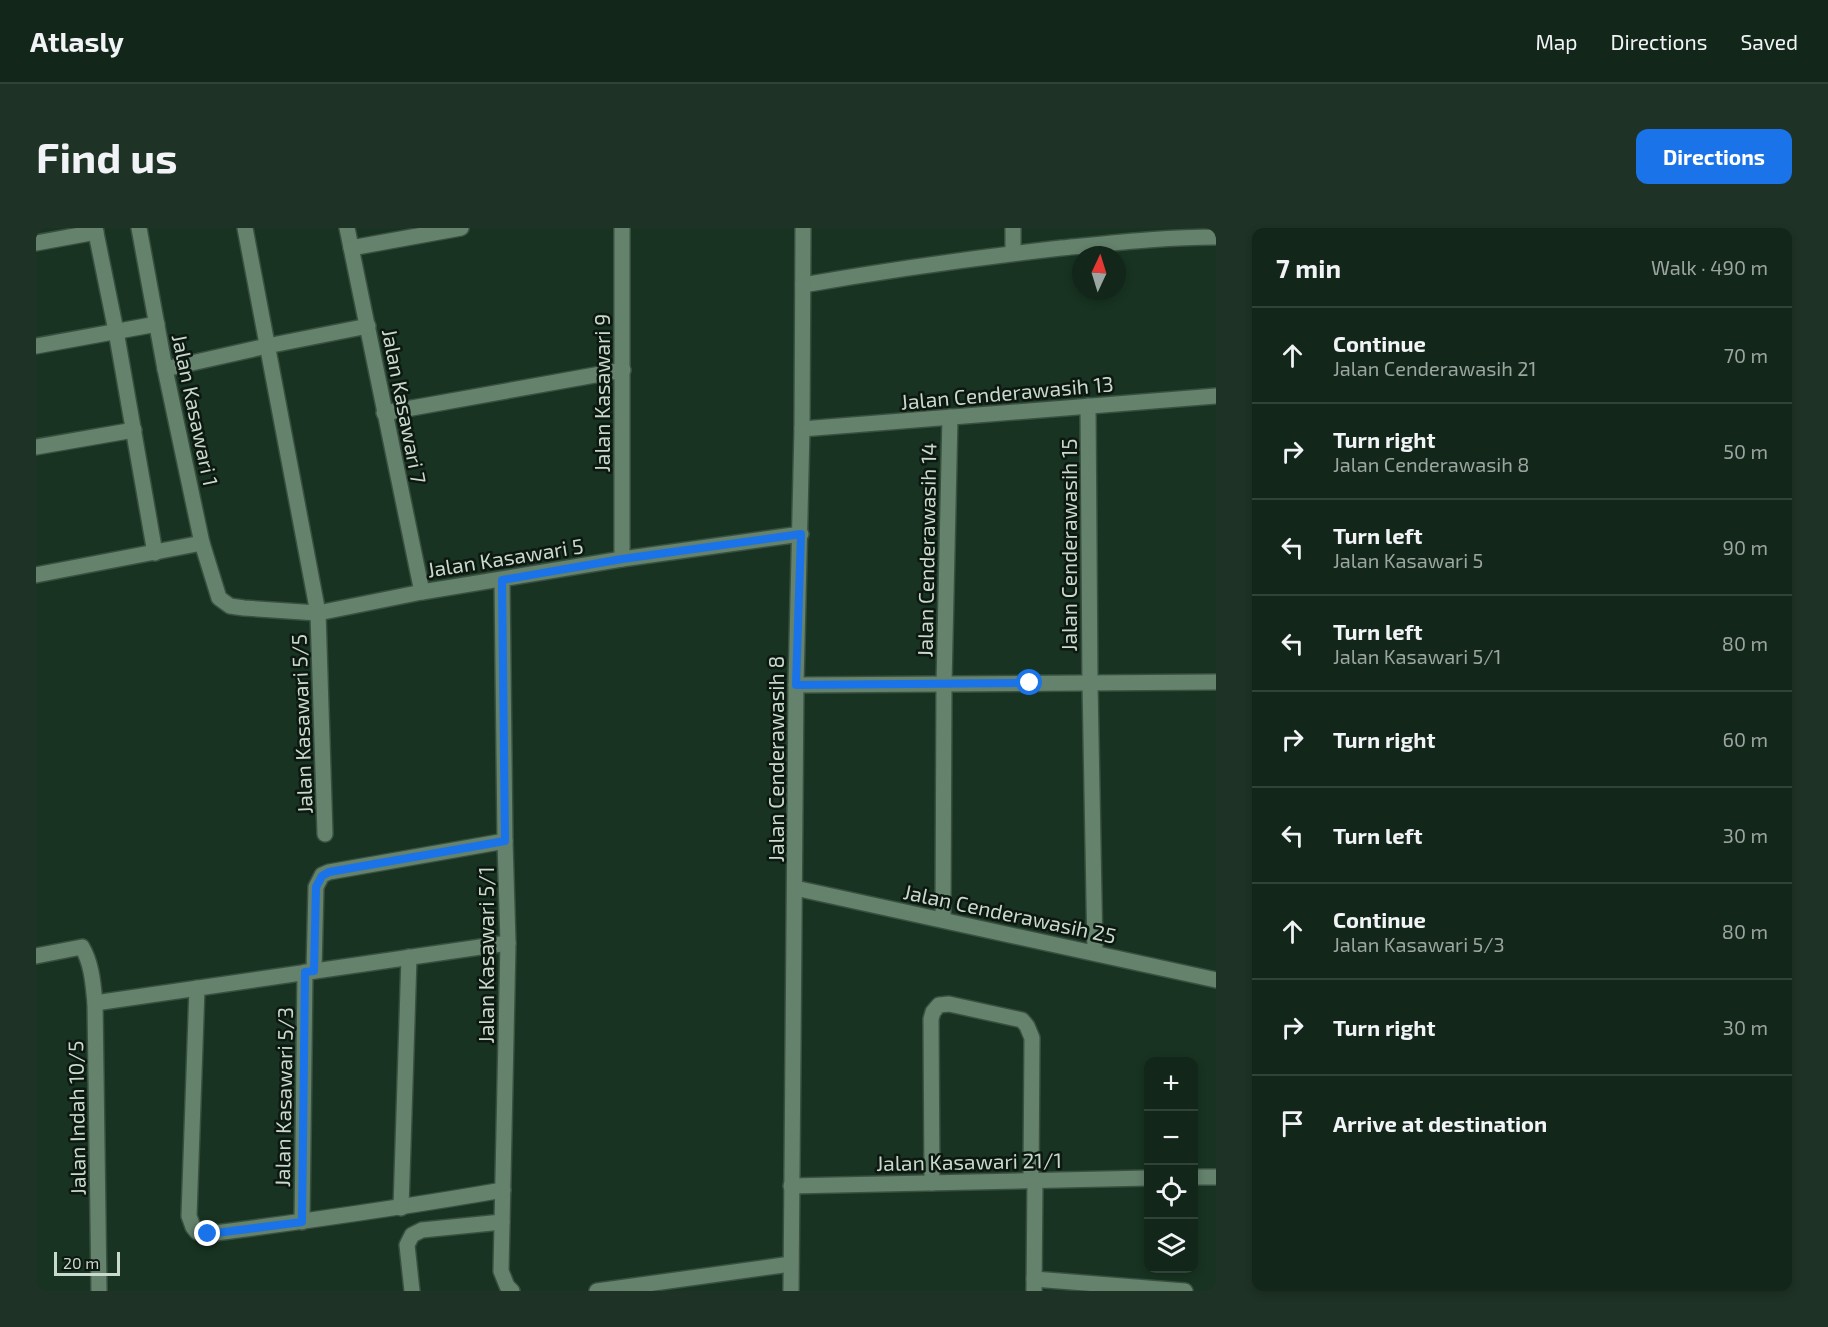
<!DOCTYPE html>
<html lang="en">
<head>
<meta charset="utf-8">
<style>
  body { margin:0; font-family:"Exo 2",sans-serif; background:#1f3226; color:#f1f3f6 }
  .controls { position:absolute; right:18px; bottom:18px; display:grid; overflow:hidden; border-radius:12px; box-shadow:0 3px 9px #0003 }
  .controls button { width:54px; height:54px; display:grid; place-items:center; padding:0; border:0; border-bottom:2px solid #314338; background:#122619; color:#f1f3f6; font:30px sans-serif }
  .compass { position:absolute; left:1036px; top:18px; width:54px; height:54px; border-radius:50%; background:#122619; box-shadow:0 3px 9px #0003; rotate:4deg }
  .scale { position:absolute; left:18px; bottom:15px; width:66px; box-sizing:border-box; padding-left:6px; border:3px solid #c9d9cd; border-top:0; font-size:16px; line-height:21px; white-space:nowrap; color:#c9d9cd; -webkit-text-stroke:4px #0c1810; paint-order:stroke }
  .stop { position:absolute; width:18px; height:18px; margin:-14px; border:4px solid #1a73e8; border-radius:50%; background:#fff }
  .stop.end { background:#1a73e8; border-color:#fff; box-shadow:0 2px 6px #0008 }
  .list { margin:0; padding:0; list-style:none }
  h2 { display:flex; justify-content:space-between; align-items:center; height:78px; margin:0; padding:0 24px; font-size:26px }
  h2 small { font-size:20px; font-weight:400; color:#9ca5a2 }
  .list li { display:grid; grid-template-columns:39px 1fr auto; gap:18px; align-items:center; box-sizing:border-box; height:96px; padding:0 24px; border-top:2px solid #314338 }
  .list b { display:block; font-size:22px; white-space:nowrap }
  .list p { margin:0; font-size:20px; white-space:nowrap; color:#9ca5a2 }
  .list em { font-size:20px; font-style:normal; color:#9ca5a2 }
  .icon { flex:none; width:33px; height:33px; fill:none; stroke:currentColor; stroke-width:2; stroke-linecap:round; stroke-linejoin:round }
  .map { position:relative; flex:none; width:1180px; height:1063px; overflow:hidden; border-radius:12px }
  header { display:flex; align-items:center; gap:36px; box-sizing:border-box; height:84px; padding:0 30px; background:#122619; border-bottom:2px solid #314338 }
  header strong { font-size:28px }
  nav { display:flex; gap:33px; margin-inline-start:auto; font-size:21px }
  .intro { display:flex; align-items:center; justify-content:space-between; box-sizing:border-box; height:144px; padding:0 36px }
  h1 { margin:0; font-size:42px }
  .button { padding:15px 27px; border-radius:12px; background:#1a73e8; color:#fff; font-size:21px; font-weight:700 }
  main { display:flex; gap:36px; padding:0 36px }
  aside { flex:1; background:#122619; border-radius:12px; box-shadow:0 3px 9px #0003 }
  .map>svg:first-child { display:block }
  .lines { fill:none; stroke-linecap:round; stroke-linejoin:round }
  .minor-casing { stroke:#395041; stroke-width:18 }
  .minor { stroke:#64826c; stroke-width:15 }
  .route { stroke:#1a73e8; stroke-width:8 }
  .labels { text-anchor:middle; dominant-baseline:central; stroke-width:5; stroke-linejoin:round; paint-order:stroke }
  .street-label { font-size:21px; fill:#c9d9cd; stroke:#0c1810 }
</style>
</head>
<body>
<header>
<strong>Atlasly</strong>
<nav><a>Map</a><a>Directions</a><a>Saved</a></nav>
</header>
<div class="intro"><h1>Find us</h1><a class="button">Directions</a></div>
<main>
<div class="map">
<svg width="1180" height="1063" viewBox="0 0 1180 1063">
  <rect width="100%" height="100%" fill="#183321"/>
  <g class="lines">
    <g class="minor-casing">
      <g id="minor">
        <path d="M59,0L80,103L119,325"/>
        <path d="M103,0L129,141L166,315L183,370L194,378L208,380L282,385L386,364L586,331L765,306"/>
        <path d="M209,0L282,385L289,606"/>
        <path d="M311,0L386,364"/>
        <path d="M586,0V331"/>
        <path d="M0,15L60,4"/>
        <path d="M315,20L425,0"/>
        <path d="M977,25V0"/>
        <path d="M767,57C852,42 938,30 1025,20C1077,15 1128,9 1180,9"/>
        <path d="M0,118L121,96"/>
        <path d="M129,141L231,118L332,98"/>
        <path d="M1052,178L1054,455L1059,725"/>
        <path d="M348,185L587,142"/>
        <path d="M766,201L1180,168"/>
        <path d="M0,219L98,202"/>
        <path d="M0,347L166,315"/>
        <path d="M466,352L469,613L472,715L465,1043L471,1058L476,1063"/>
        <path d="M760,457L1180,454"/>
        <path d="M759,660L1180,752"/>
        <path d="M907,692L908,456L914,189"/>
        <path d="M0,728L46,719C56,736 57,756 59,775L63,1063"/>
        <path d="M278,743L280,659L286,647L293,644L469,613"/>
        <path d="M161,760L153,988L157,999L161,1004L172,1006C271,993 369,979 467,962"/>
        <path d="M59,775L472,715"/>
        <path d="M1158,949H1180"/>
        <path d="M896,955L895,791L897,784L903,777L913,776L986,792L991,798L996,810L995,953"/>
        <path d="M755,958L1112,950"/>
        <path d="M365,980L373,729"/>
        <path d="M266,994L269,744"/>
        <path d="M998,1051L1149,1063"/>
        <path d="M376,1063L371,1017L376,1007L386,1002L466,994"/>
        <path d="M561,1063L755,1036"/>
        <path d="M755,1063L760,457L766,201L767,0"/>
        <path d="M998,1063L999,953"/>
      </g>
    </g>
    <use href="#minor" class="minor"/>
  </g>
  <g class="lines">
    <path class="route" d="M172,1006L266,994L269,744L278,743L280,659L286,648L293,644L469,613L466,352L586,331L765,306L760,457L994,455"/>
  </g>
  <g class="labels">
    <g class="street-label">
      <text transform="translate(971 164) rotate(-5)">Jalan Cenderawasih 13</text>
      <text transform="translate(565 165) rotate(-90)">Jalan Kasawari 9</text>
      <text transform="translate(369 178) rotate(79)">Jalan Kasawari 7</text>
      <text transform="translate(160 182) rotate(78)">Jalan Kasawari 1</text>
      <text transform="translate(1032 317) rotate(-90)">Jalan Cenderawasih 15</text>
      <text transform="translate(890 322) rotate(-89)">Jalan Cenderawasih 14</text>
      <text transform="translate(469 329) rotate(-9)">Jalan Kasawari 5</text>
      <text transform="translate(265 496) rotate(-92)">Jalan Kasawari 5/5</text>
      <text transform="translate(739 531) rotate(-90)">Jalan Cenderawasih 8</text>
      <text transform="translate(974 685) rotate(12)">Jalan Cenderawasih 25</text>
      <text transform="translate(449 727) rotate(-90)">Jalan Kasawari 5/1</text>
      <text transform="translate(247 869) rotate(-89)">Jalan Kasawari 5/3</text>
      <text transform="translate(40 890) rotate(-91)">Jalan Indah 10/5</text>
      <text transform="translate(933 933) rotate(-1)">Jalan Kasawari 21/1</text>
    </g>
  </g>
</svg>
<div class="controls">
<button>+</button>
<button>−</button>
<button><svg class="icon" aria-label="locate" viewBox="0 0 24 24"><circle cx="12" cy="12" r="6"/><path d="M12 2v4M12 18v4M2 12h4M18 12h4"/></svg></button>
<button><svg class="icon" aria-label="layers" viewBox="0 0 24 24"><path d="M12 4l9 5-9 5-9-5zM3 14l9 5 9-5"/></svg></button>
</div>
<svg class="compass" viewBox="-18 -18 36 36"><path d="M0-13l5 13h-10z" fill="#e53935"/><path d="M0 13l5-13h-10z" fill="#9ca5a2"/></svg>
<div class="scale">20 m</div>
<div class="stop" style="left:994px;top:455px"></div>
<div class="stop end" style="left:172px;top:1006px"></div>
</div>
<aside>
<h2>7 min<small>Walk · 490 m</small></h2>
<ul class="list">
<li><svg class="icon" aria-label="ahead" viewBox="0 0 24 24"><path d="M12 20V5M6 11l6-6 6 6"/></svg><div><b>Continue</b><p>Jalan Cenderawasih 21</p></div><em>70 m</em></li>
<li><svg class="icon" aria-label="right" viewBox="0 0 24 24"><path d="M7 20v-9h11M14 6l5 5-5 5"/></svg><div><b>Turn right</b><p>Jalan Cenderawasih 8</p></div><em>50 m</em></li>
<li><svg class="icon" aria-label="left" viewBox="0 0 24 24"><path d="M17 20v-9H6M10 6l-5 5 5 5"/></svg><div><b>Turn left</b><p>Jalan Kasawari 5</p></div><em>90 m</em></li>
<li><svg class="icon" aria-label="left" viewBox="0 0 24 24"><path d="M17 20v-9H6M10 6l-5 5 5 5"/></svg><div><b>Turn left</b><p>Jalan Kasawari 5/1</p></div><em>80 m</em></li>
<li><svg class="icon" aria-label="right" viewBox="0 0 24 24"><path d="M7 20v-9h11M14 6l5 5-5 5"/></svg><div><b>Turn right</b></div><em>60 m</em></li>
<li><svg class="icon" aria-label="left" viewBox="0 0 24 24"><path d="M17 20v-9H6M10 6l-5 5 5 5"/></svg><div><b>Turn left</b></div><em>30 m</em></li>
<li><svg class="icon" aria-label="ahead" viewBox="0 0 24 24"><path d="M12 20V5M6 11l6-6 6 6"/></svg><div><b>Continue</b><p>Jalan Kasawari 5/3</p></div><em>80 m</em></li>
<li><svg class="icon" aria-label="right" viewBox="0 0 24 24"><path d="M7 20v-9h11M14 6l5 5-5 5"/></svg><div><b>Turn right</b></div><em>30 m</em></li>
<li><svg class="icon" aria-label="arrive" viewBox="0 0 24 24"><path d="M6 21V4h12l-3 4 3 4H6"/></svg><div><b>Arrive at destination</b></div></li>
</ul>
</aside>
</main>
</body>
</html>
